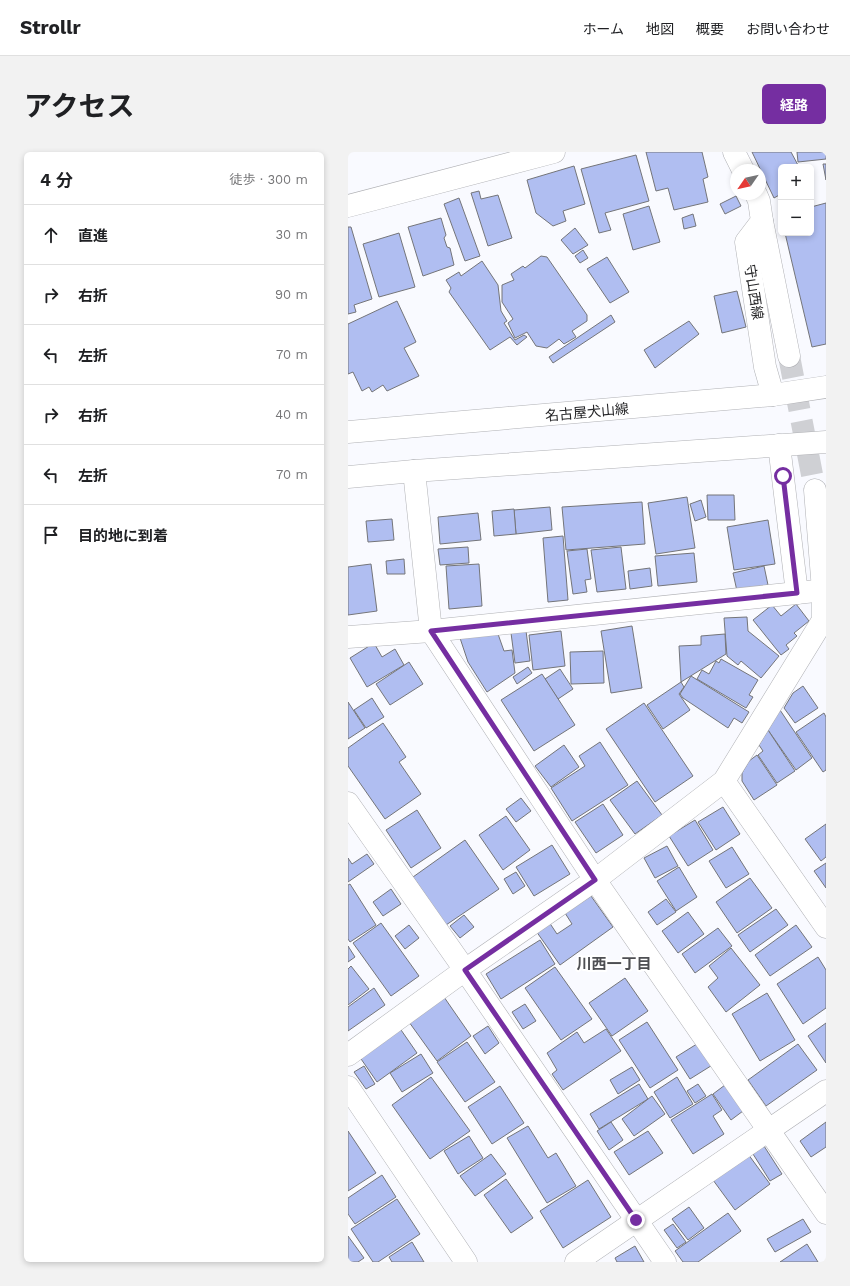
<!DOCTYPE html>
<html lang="ja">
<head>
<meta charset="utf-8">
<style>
  body { margin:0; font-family:"Work Sans","Noto Sans JP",sans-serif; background:#f2f2f2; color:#202124 }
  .controls { position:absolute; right:12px; top:12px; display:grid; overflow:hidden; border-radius:6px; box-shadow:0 2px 6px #0003 }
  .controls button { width:36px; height:36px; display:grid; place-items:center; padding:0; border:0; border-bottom:1px solid #e0e0e0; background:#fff; color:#202124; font:20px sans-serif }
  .compass { position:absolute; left:382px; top:12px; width:36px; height:36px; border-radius:50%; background:#fff; box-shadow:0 2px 6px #0003; rotate:236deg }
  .stop { position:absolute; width:12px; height:12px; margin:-9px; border:3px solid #752ea1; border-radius:50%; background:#fff }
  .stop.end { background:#752ea1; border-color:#fff; box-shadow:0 1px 4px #0008 }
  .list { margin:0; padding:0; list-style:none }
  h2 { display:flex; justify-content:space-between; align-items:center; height:52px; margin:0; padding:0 16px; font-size:17px }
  h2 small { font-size:13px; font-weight:400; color:#757577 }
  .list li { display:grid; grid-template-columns:26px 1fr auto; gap:12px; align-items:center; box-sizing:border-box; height:60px; padding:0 16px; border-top:1px solid #e0e0e0 }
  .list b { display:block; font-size:15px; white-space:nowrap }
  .list em { font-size:13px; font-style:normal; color:#757577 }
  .icon { flex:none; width:22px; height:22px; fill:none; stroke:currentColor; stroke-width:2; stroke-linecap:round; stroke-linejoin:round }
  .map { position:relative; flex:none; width:478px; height:1110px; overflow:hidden; border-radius:6px }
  header { display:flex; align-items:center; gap:24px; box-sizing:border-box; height:56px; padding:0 20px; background:#fff; border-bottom:1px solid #e0e0e0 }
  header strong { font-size:19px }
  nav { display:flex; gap:22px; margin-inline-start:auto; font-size:14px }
  .intro { display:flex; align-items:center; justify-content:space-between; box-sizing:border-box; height:96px; padding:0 24px }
  h1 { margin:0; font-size:28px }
  .button { padding:10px 18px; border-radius:6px; background:#752ea1; color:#fff; font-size:14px; font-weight:700 }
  main { display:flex; gap:24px; padding:0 24px }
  aside { flex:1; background:#fff; border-radius:6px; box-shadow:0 2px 6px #0003 }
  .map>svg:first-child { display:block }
  .building { fill:#b0bef1; stroke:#747579 }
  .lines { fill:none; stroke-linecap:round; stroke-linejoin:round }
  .minor-tunnel { stroke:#cfd0d4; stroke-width:22; stroke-dasharray:22 11; stroke-linecap:butt }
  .minor-casing { stroke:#b0b1b5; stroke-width:23 }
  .secondary-casing { stroke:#b0b1b5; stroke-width:23 }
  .minor { stroke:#fff; stroke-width:22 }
  .secondary { stroke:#fff; stroke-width:22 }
  .route { stroke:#752ea1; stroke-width:5 }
  .labels { text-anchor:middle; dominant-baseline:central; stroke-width:4; stroke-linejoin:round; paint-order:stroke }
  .street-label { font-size:14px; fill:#272729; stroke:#fff }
  .neighbourhood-label { font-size:15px; font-weight:bold; fill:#4e4f53; stroke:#fff }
</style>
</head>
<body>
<header>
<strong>Strollr</strong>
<nav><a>ホーム</a><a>地図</a><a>概要</a><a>お問い合わせ</a></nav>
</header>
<div class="intro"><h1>アクセス</h1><a class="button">経路</a></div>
<main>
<aside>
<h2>4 分<small>徒歩 · 300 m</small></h2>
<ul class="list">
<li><svg class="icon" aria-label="ahead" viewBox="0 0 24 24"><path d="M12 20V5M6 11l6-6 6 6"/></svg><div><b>直進</b></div><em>30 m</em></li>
<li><svg class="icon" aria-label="right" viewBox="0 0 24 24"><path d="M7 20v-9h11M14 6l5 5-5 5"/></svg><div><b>右折</b></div><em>90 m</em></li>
<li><svg class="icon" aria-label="left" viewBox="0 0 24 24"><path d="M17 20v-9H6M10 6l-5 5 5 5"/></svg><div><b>左折</b></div><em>70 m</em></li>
<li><svg class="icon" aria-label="right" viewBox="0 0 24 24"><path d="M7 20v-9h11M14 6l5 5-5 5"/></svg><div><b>右折</b></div><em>40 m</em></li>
<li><svg class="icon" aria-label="left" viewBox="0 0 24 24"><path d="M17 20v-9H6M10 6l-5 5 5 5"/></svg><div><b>左折</b></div><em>70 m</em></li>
<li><svg class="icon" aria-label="arrive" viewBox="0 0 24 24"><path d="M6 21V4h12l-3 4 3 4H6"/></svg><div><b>目的地に到着</b></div></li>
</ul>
</aside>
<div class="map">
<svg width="478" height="1110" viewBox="0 0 478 1110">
  <rect width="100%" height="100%" fill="#f9faff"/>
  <g class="building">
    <path d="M298,0H354L360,25L355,27L360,50L326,58L320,36L308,39Z"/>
    <path d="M404,0H443L451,15H433V42L426,46Z"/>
    <path d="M449,0H478V7L450,10Z"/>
    <path d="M288,3L301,49L257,61L263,78L251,81L233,17Z"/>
    <path d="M475,12H478V28Z"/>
    <path d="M226,14L237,52L215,59L218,69L205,74L188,61L179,28Z"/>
    <path d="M131,39L133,47L150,43L164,86L140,94L123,41Z"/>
    <path d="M388,44L393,54L377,62L372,52Z"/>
    <path d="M111,46L132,104L117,109L96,52Z"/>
    <path d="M478,51V192L464,195L437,81H463V55Z"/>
    <path d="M301,54L312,90L285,98L275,62Z"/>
    <path d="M345,62L348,74L336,77L334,66Z"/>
    <path d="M93,66L98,83L96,86L99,95L102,96L106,113L75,124L60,75Z"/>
    <path d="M0,75H3L24,147L6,153L8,160L0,162Z"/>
    <path d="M227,76L240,93L225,102L213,88Z"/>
    <path d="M51,81L67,135L31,145L15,92Z"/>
    <path d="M235,98L240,106L232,111L227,104Z"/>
    <path d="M193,104L199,105L239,163V169L224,179L228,185L216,192L211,187L199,196L188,194L179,180L167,186L160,171L165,167L154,150V133L166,128L163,122L175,114L177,116Z"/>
    <path d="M259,105L281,140L262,151L239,117Z"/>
    <path d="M134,109L150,133L153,159L159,169L156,171L167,188L176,183L179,185L169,193L162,185L142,198L101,140L103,136L98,128L111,120L113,124Z"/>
    <path d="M389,139L398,175L374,181L366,144Z"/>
    <path d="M49,149L68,190L56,196L71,224L39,239L35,233L24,240L21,235L14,239L5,220L0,222V172Z"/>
    <path d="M263,163L267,170L205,211L201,205Z"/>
    <path d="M341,169L351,182L307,216L296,198Z"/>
    <path d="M359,343H386L387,368H360Z"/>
    <path d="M339,345L347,396L308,402L300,351Z"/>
    <path d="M353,348L358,365L347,369L342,352Z"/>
    <path d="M294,350L297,392L218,398L214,355Z"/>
    <path d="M202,355L204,378L168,382L166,358Z"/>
    <path d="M166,357L168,382L146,384L144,359Z"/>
    <path d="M130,361L133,388L92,392L90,365Z"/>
    <path d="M44,367L46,388L20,390L18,369Z"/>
    <path d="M420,368L427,412L386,418L379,375Z"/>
    <path d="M215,384L220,448L200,450L195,386Z"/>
    <path d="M120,395L121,411L92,413L90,397Z"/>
    <path d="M273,395L278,437L249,440L243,398Z"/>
    <path d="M239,397L243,427L237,428L239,440L225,442L219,399Z"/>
    <path d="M346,401L349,430L310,434L307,404Z"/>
    <path d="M56,407L57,422H39L38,409Z"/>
    <path d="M23,412L29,459L0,463V415Z"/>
    <path d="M131,412L134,454L101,457L98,414Z"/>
    <path d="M416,414L420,433L389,439L385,421Z"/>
    <path d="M302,416L304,434L282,437L280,419Z"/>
    <path d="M448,452L461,469L446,481L449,484L438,493L441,497L433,503L405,468L424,453L433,464Z"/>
    <path d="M399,465L400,479L431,504L413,526L393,509L390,513L379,504L376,466Z"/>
    <path d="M284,474L294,536L263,541L253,479Z"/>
    <path d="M178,479L182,509L167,511L163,481Z"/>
    <path d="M213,479L217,514L185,518L181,483Z"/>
    <path d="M150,482L156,499L164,498L167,521L139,540L120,510L112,486Z"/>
    <path d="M377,482L378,502L333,530L331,494L353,493V484Z"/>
    <path d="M26,491L34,505L47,497L56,513L19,535L2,506Z"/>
    <path d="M255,499L256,531L223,532L222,500Z"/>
    <path d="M373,507L410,528L401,543L405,545L398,556L349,527L354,518L361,522L368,509L371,511Z"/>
    <path d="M61,510L75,532L42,553L28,532Z"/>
    <path d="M180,515L184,521L169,532L165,525Z"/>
    <path d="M212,517L225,537L210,547L197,527Z"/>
    <path d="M194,522L227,573L186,599L153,548Z"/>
    <path d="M343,524L401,560L394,571L386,566L380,576L335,546L332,542Z"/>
    <path d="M333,530L336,535L331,542L342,558L315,577L299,553Z"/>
    <path d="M455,534L470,556L447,571L436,556L445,541Z"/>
    <path d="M24,546L36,565L18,576L6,558Z"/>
    <path d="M0,550L17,576L0,587Z"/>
    <path d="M296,551L345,624L307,650L258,577Z"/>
    <path d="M432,558L464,606L448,618L420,578Z"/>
    <path d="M476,561L478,565V618L475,620L448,580Z"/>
    <path d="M35,571L58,605L51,610L73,642L37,667L0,614V596Z"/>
    <path d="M420,578L447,619L429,631L410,603L415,599L411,593Z"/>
    <path d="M252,590L280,633L224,669L203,636L237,614L231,604Z"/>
    <path d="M216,593L231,615L203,635L187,614Z"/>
    <path d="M409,603L429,633L406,648L394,629V621L401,609Z"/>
    <path d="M289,629L314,663L287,682L262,648Z"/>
    <path d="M173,646L183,659L168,670L158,657Z"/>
    <path d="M255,652L275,683L248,701L227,670Z"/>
    <path d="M375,655L392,682L368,698L350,670Z"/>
    <path d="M69,658L93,696L63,716L38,678Z"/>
    <path d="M158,664L182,698L155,718L131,683Z"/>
    <path d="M347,668L365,698L340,714L321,684Z"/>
    <path d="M478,672V705L473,709L457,687Z"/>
    <path d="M117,688L151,737L98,773L65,725Z"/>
    <path d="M204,693L222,722L186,744L168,715Z"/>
    <path d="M319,694L330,714L307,726L296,706Z"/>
    <path d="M384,695L401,722L378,736L361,709Z"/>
    <path d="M19,702L26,712L0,730V706L4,712Z"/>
    <path d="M478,711V736L466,719Z"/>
    <path d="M331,715L349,745L328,759L309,729Z"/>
    <path d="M168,720L177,734L165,742L156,727Z"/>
    <path d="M402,726L424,756L389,781L368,750Z"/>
    <path d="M2,732L28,773L2,790L0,787V733Z"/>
    <path d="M43,737L53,752L35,764L25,750Z"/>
    <path d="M243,744L265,775L212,813L188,779L201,770L209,782L224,772L217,761Z"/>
    <path d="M318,747L328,760L309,773L300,760Z"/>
    <path d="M428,757L440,773L402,800L390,783Z"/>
    <path d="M340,760L356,782L330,801L314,779Z"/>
    <path d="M116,763L126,775L112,786L102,774Z"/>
    <path d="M33,771L71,824L43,844L5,791Z"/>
    <path d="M61,773L71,786L57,797L47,784Z"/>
    <path d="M448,773L464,795L422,824L407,803Z"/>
    <path d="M370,776L384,794L347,821L334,802Z"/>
    <path d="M192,788L207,812L153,847L138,822Z"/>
    <path d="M0,794L7,805L0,810Z"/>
    <path d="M383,796L412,833L378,860L360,835L370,826L361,814Z"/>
    <path d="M470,805L478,818V856L455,872L429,832Z"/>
    <path d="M3,814L21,837L0,853V817Z"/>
    <path d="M207,815L244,867L213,888L177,836Z"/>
    <path d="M277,826L300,859L264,884L241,851Z"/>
    <path d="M26,836L37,853L0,879V855Z"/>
    <path d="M419,841L447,888L412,909L384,862Z"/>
    <path d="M96,845L123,884L89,909L61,870Z"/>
    <path d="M177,852L188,869L175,877L164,860Z"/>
    <path d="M299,870L330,918L302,936L271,888Z"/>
    <path d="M478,871V911L460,884Z"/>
    <path d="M140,874L151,891L137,902L125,884Z"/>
    <path d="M51,875L69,901L29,930L11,904Z"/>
    <path d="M258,877L273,899L215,938L204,922L209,918L199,901L229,880L236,891Z"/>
    <path d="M119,890L147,930L117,950L89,910Z"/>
    <path d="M352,890L366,912L342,927L328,905Z"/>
    <path d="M450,892L469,918L418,954L400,928Z"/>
    <path d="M73,902L85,921L54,940L42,921Z"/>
    <path d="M16,914L27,932L18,937L6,920Z"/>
    <path d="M284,915L292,928L270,942L262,928Z"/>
    <path d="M83,925L122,979L82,1007L44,953Z"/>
    <path d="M329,925L345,952L322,966L306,940Z"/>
    <path d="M291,932L300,947L251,977L242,962Z"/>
    <path d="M350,932L358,944L347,951L339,939Z"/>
    <path d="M377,933L395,959L383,968L365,942Z"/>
    <path d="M152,934L176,971L144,992L120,955Z"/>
    <path d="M364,942L374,958L365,964L376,982L345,1002L323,968Z"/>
    <path d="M304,944L317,962L286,984L274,967Z"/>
    <path d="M263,970L275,988L261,998L249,979Z"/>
    <path d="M478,970V995L463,1005L452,989Z"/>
    <path d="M180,974L200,1006L208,1001L228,1034L199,1051L159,986Z"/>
    <path d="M0,979L28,1021L0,1039Z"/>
    <path d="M300,979L315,1001L281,1023L266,1000Z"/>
    <path d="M121,984L135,1006L110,1022L96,999Z"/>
    <path d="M416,994L434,1022L422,1029L405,1002Z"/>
    <path d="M143,1002L158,1022L127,1044L112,1024Z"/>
    <path d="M400,1002L422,1032L387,1058L365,1028Z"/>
    <path d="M34,1023L48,1045L7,1072L0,1062V1046Z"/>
    <path d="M158,1027L185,1066L163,1081L136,1043Z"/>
    <path d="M240,1028L263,1065L215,1096L192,1059Z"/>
    <path d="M49,1047L72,1082L30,1110H25L3,1077Z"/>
    <path d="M341,1055L356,1076L340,1088L324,1067Z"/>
    <path d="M380,1061L393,1079L350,1110H335L327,1099Z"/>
    <path d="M455,1067L463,1080L427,1100L419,1087Z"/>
    <path d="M325,1072L338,1090L329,1096L316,1078Z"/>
    <path d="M0,1084L16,1106L10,1110H0Z"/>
    <path d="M64,1090L76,1110H44L41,1105Z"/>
    <path d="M459,1092L470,1110H432Z"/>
    <path d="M287,1094L296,1110H269L267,1106Z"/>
  </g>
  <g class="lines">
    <path class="minor-tunnel" d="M441,204L467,338"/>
    <g class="minor-casing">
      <g id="minor">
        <path d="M0,54L206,0"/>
        <path d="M414,69L441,204"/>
        <path d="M431,293L449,441"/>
        <path d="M66,319L83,479L247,728L478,1061"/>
        <path d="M0,485L83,479L478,438"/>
        <path d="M376,629L478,775"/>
        <path d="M0,651L117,818L317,1110"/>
        <path d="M0,903L117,818L247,728L376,629L475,468V438L467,338"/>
        <path d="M0,935L118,1110"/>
        <path d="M228,1110L478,939"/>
      </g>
    </g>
    <g class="secondary-casing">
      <g id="secondary">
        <path d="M386,0L395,18"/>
        <path d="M408,42L411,49L414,69L398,90L417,215L425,243"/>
        <path d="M0,280L425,243L478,235"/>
        <path d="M0,325L66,319L478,290"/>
      </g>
    </g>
    <use href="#minor" class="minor"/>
    <use href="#secondary" class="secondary"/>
  </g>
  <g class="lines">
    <path class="route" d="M288,1068L117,818L247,728L83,479L449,441L435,324"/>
  </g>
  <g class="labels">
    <g class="street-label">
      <text transform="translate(406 140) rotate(81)">守山西線</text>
      <text transform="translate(239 260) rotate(-5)">名古屋犬山線</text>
    </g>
    <g class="neighbourhood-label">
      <text x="266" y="812">川西一丁目</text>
    </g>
  </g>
</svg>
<div class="controls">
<button>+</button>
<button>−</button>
</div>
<svg class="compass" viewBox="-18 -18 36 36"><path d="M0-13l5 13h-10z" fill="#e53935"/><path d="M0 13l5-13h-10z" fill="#757577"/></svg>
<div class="stop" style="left:435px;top:324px"></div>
<div class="stop end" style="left:288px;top:1068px"></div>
</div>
</main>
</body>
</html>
